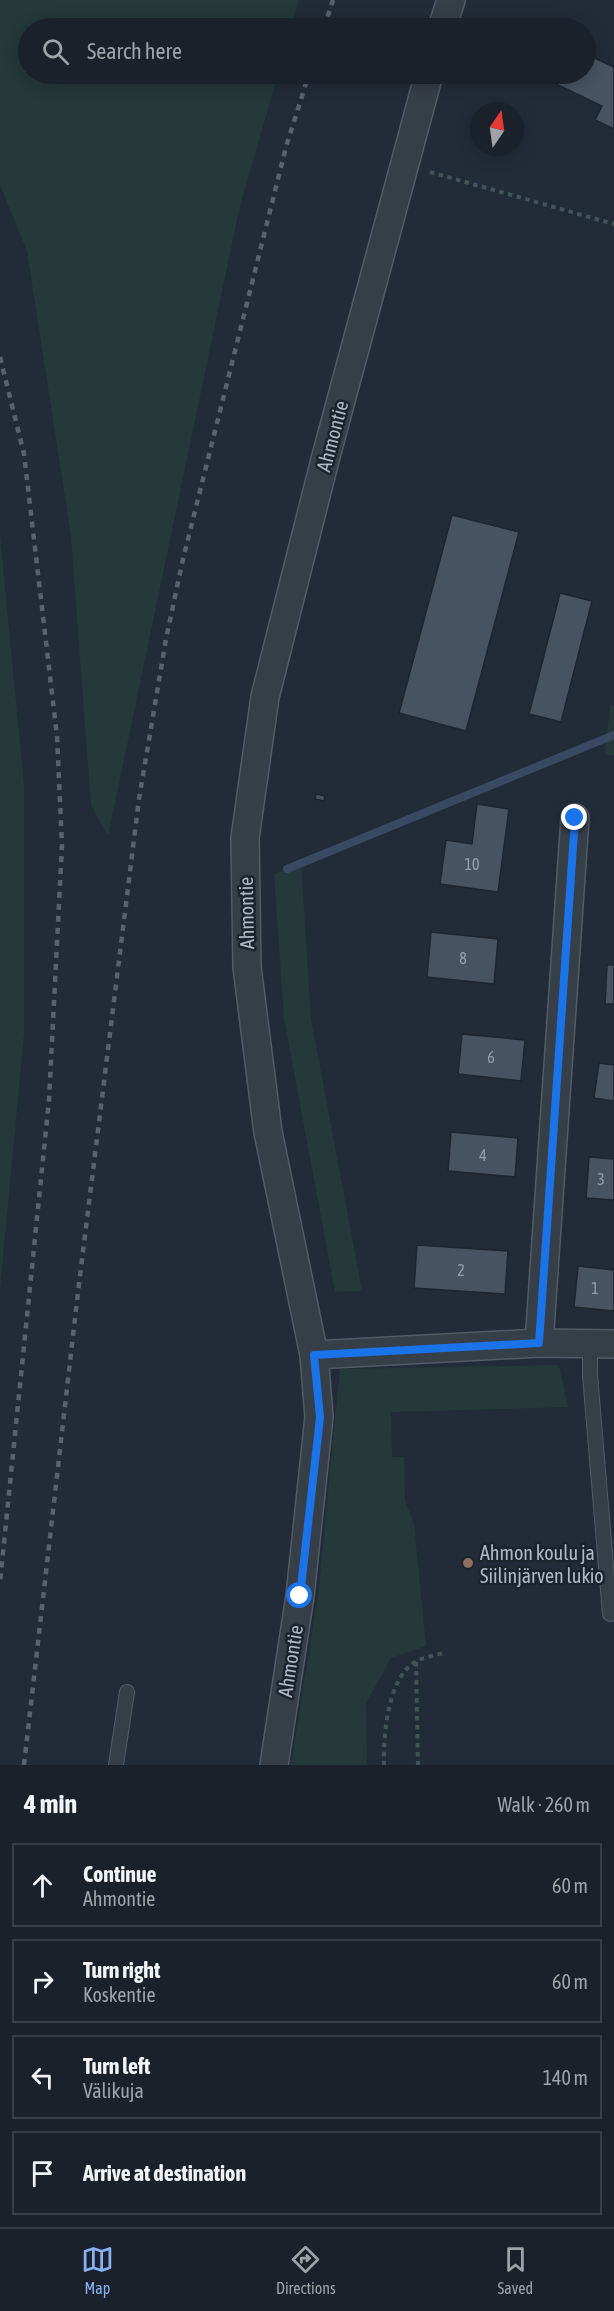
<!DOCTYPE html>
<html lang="en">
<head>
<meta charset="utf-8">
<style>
  body { margin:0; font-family:"Asap Condensed",sans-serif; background:#272e36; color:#f1f3f6 }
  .compass { position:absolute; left:470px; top:102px; width:54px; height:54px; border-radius:50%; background:#1a212a; box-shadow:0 3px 15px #0003; rotate:13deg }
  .stop { position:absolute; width:18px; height:18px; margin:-14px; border:4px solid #1a73e8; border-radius:50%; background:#fff }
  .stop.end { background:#1a73e8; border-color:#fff; box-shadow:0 2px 6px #0008 }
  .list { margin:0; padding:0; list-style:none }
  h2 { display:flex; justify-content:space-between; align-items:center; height:78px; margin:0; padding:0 24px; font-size:26px }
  h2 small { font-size:20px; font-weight:400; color:#9fa3a8 }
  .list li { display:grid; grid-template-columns:39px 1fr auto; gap:18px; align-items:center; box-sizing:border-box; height:84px; margin:0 12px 12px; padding:0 12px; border:2px solid #383e47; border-radius:0px }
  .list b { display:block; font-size:22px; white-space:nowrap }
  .list p { margin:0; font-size:20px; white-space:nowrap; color:#9fa3a8 }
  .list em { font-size:20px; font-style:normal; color:#9fa3a8 }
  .icon { flex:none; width:33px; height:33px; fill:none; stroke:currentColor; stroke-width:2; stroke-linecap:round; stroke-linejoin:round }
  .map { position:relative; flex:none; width:614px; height:1765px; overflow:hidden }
  .search { position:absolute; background:#1a212a; box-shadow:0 3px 15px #0003; left:18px; right:18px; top:18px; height:66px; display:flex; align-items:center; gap:15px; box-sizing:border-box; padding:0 21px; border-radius:33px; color:#9fa3a8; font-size:22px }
  .sheet { height:462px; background:#1a212a }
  nav { display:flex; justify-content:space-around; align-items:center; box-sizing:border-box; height:84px; border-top:2px solid #383e47; background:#1a212a; font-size:16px; color:#9fa3a8 }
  nav a { display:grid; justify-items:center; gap:3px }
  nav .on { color:#87b2f3 }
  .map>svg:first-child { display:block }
  .green { fill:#25393a }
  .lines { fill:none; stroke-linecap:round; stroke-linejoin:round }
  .stream { stroke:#384961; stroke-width:8 }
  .building { fill:#485362; stroke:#1d252f; stroke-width:1.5 }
  .lane-casing { stroke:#535b66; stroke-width:16 }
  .street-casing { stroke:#535b66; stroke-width:30 }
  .path { stroke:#425456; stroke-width:4; stroke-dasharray:4.5 4.5; stroke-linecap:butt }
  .lane { stroke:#363e48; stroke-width:14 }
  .street { stroke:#363e48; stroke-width:27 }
  .rail { stroke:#58626f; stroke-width:4.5; stroke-dasharray:6 6; stroke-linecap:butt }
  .route { stroke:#1a73e8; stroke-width:8 }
  .education-dot { fill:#8d6e63; stroke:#1b232d; stroke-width:2 }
  .labels { text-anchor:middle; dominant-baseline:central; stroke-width:5; stroke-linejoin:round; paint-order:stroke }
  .number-label { font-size:16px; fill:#969fac }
  .street-label { font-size:20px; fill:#b0b8c5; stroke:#1b232d }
  .poi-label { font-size:20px; fill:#b0b8c5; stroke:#1b232d; text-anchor:start }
</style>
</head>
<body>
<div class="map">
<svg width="614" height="1765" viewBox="0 0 614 1765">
  <rect width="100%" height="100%" fill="#222c38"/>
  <g class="green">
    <path d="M0,0H299L291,28H28V74H278L239,210L108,836L91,805L71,536L27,251L0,185Z"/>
    <path d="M0,536L24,785V1035L0,1288Z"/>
    <path d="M614,705V755H605L610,707Z"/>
    <path d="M301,863L311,1019L362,1291L335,1292L284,1018L274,874Z"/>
    <path d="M559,1365L568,1407L391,1412L392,1457H404L405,1500L414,1524L426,1646L391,1658L366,1703L367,1765H291L318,1596L340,1369Z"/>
  </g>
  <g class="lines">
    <path class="stream" d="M287,869L614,735"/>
  </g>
  <g class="building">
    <path d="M586,54L614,67V129L595,120L602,106L535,74H586Z"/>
    <path d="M452,515L519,532L466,731L399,713Z"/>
    <path d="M560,593L592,601L561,722L529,714Z"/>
    <path d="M316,794L325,796L324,801L315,799Z"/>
    <path d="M477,804L509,809L498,892L440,884L446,840L472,844Z"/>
    <path d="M431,932L498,939L494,984L427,977Z"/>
    <path d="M607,965H614V1004H605Z"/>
    <path d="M462,1034L525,1040L521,1081L458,1074Z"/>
    <path d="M599,1063L614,1065V1101L594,1098Z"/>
    <path d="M451,1132L518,1138L515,1177L448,1171Z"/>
    <path d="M589,1157L614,1159V1200L586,1198Z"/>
    <path d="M417,1245L508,1251L505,1294L414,1288Z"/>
    <path d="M578,1266L614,1270V1311L574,1307Z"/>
  </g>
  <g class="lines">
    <g class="lane-casing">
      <g id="lane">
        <path d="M590,1344V1375L610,1614"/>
        <path d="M116,1765L127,1692"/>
      </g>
    </g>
    <g class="street-casing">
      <g id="street">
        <path d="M442,28L451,0"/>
        <path d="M539,1343L575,818"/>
        <path d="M314,1355L539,1343L614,1344"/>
        <path d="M274,1765L300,1596L319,1417L314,1355L268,1132L247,967L245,838L265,697L326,456L429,74"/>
      </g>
    </g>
    <g class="path">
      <path d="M430,172L614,224"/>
      <path d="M416,1662L418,1765"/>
      <path d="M384,1765C383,1736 388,1675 417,1661C425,1657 436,1655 444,1653"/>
    </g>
    <use href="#lane" class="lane"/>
    <use href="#street" class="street"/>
    <g class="rail">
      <path d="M324,28L333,0"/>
      <path d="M0,357L24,454L57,736L62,845L49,1100L0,1582"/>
      <path d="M24,1765L78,1292L139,799L166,639L183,559L286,147L309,74"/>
    </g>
  </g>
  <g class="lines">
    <path class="route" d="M300,1596L320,1417L314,1355L539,1343L575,818"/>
  </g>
  <circle class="education-dot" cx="468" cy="1563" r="6"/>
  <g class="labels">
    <g class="number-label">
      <text x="472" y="864">10</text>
      <text x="463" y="958">8</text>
      <text x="491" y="1057">6</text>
      <text x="483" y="1155">4</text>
      <text x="601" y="1179">3</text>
      <text x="461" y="1270">2</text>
      <text x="595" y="1288">1</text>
    </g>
    <g class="street-label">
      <text transform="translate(332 436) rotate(-75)">Ahmontie</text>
      <text transform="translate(246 913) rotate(-91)">Ahmontie</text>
      <text transform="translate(290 1661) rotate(-81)">Ahmontie</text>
    </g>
    <g class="poi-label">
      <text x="480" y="1552">Ahmon koulu ja<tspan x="480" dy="23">Siilinjärven lukio</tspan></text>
    </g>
  </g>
</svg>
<svg class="compass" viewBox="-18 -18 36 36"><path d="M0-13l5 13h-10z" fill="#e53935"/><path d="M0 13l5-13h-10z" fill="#9fa3a8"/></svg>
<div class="stop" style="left:300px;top:1596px"></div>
<div class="stop end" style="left:575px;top:818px"></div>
<div class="search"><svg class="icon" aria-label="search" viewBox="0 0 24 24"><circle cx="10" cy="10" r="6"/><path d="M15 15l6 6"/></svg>Search here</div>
</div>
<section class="sheet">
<h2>4 min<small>Walk · 260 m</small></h2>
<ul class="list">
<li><svg class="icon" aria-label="ahead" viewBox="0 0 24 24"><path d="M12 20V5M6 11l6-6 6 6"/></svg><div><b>Continue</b><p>Ahmontie</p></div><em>60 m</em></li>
<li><svg class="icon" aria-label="right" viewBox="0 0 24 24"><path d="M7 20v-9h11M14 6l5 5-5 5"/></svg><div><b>Turn right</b><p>Koskentie</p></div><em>60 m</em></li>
<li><svg class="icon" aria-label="left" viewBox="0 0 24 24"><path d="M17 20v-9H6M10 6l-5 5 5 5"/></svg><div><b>Turn left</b><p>Välikuja</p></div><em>140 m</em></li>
<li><svg class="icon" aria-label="arrive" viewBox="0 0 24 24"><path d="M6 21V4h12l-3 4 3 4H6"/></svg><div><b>Arrive at destination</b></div></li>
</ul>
</section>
<nav>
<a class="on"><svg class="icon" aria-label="map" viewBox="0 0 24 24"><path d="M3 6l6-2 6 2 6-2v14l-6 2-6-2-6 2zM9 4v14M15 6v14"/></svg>Map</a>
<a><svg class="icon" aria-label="directions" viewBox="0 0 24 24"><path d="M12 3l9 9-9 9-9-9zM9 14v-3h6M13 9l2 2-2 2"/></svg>Directions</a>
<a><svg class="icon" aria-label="saved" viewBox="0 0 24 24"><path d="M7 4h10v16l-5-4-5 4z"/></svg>Saved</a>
</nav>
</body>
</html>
